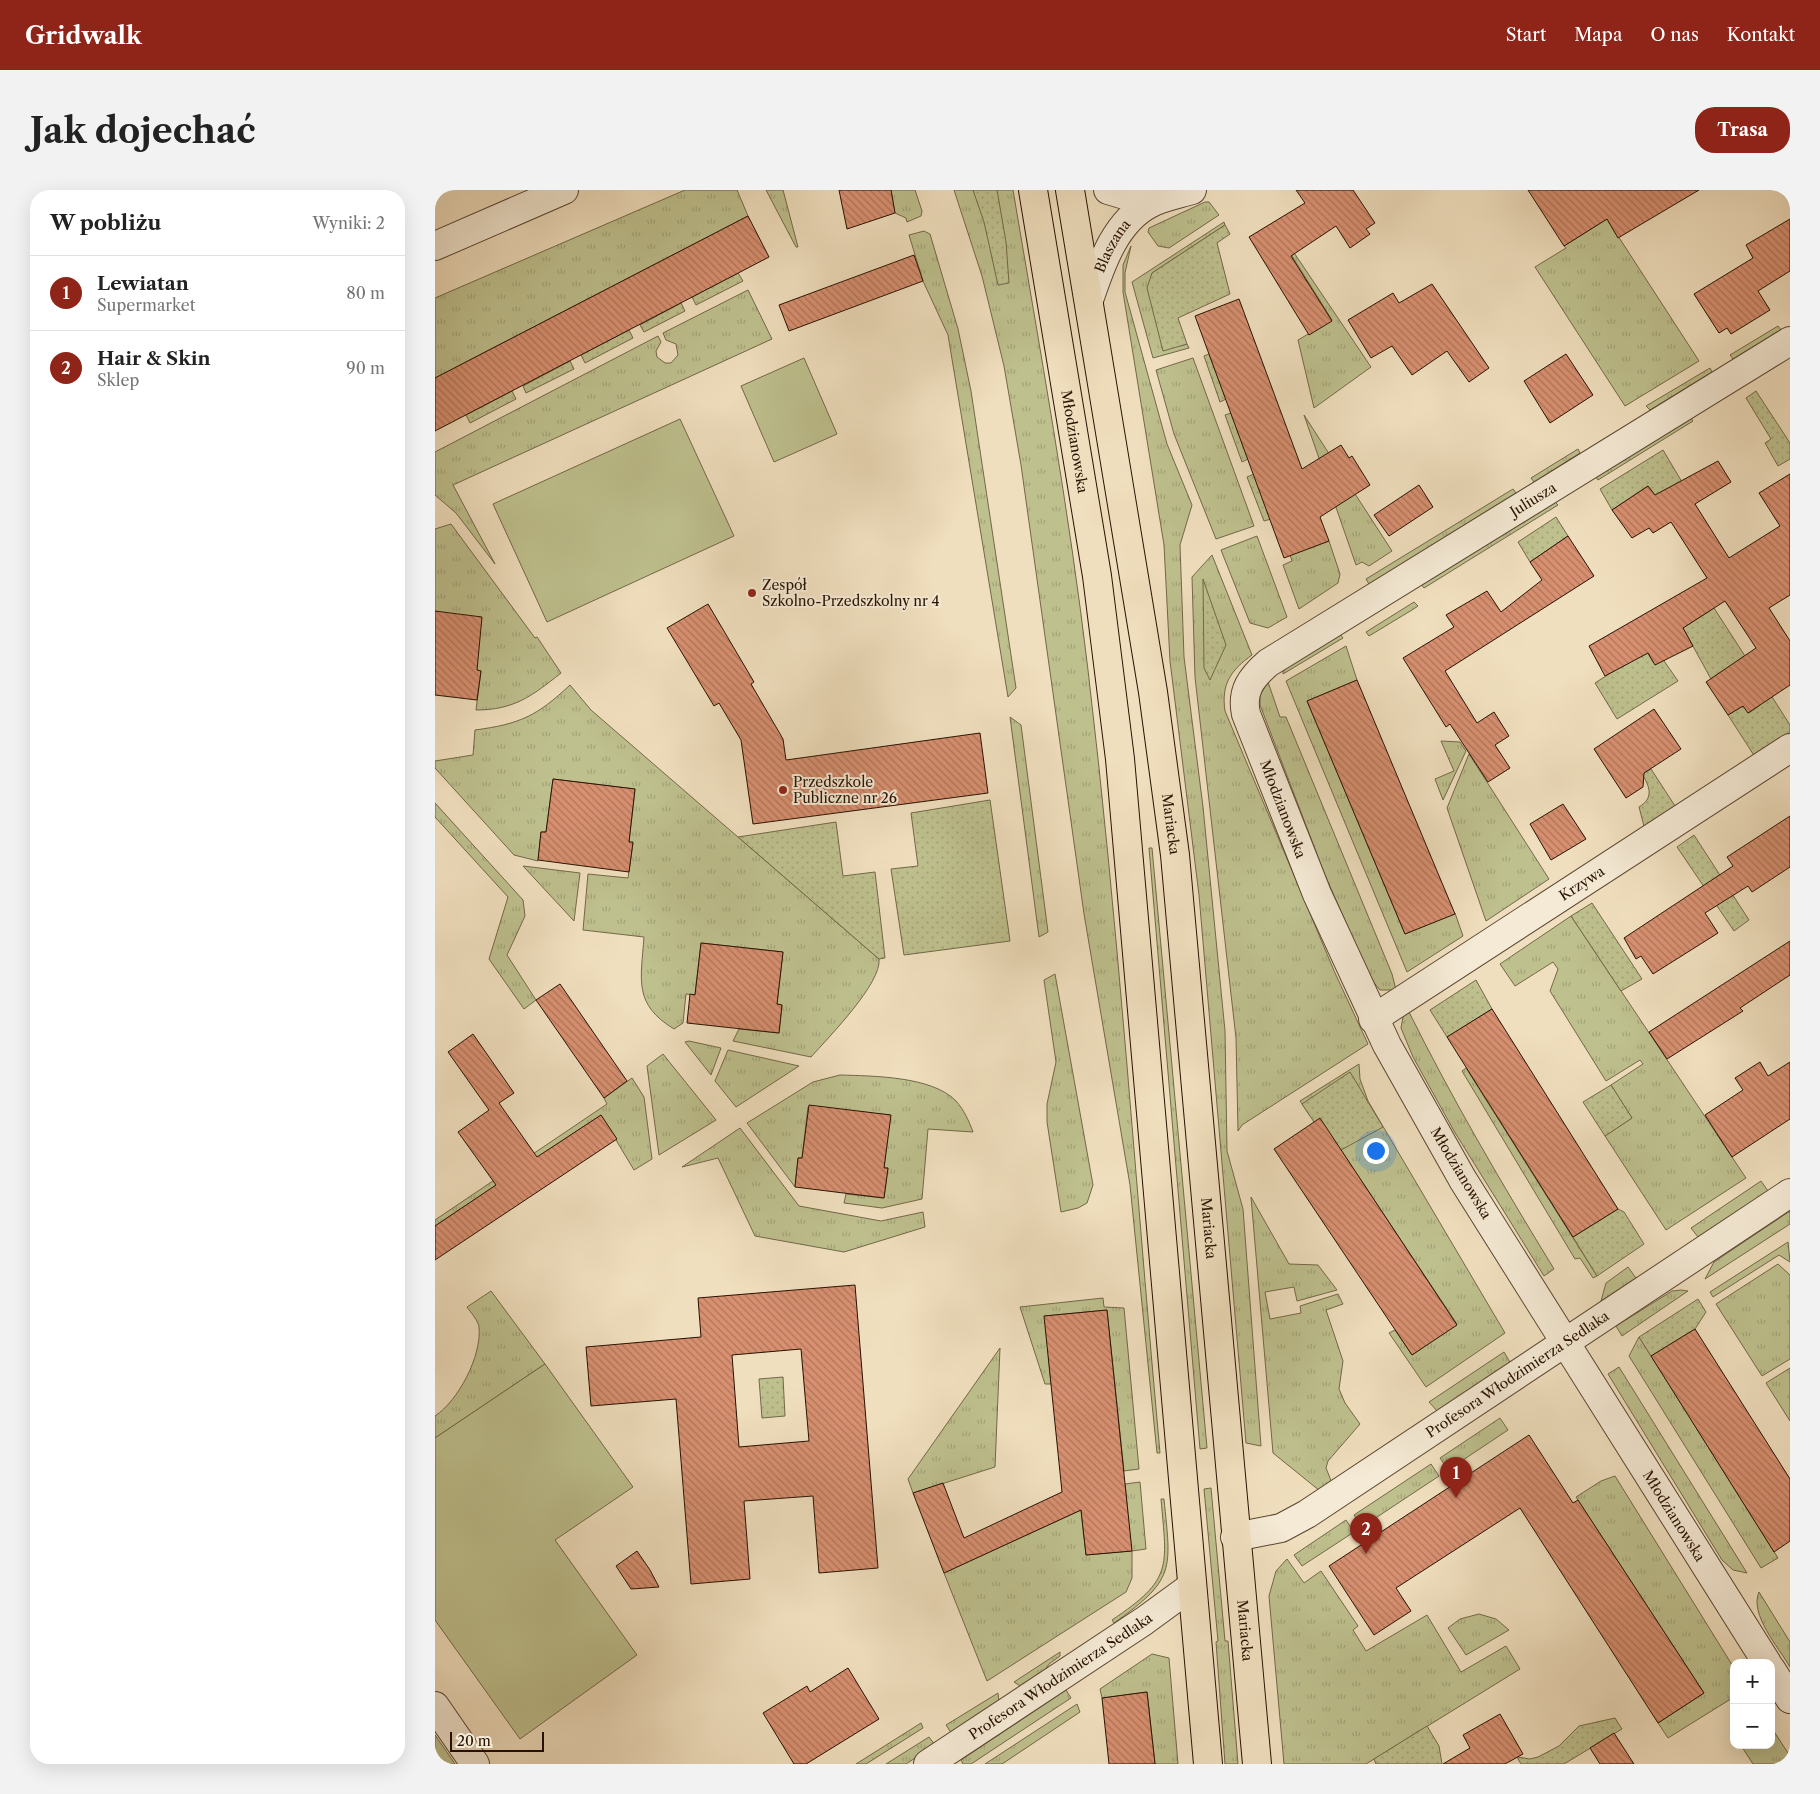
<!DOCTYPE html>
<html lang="pl">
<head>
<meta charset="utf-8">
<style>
  body { margin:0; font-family:"Libre Caslon Text",serif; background:#f2f2f2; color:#222 }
  .controls { position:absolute; right:15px; bottom:15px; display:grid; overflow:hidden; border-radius:10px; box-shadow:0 5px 20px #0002 }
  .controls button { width:45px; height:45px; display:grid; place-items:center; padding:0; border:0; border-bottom:1px solid #e0e0e0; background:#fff; color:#222; font:25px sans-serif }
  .scale { position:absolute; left:15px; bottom:12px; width:94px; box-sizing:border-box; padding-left:5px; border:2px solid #281100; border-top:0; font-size:14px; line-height:18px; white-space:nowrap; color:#281100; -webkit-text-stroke:4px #f5ead5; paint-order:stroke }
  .you { position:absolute; left:940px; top:960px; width:18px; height:18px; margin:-12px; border:4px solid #fff; border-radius:50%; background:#1a73e8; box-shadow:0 0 0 8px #1a73e833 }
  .badge { display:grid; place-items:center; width:32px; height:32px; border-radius:50%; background:#8f2418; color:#fff; font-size:16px; font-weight:700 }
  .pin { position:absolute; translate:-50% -41px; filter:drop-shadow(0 1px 2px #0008) }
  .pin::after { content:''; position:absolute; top:26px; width:18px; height:15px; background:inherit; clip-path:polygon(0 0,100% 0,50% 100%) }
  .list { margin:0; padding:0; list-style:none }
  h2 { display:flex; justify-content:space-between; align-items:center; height:65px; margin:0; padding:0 20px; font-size:21px }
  h2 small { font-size:16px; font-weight:400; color:#767676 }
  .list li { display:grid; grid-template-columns:32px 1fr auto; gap:15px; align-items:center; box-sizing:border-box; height:75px; padding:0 20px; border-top:1px solid #e0e0e0 }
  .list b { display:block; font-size:19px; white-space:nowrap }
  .list p { margin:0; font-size:16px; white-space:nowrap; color:#767676 }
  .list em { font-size:16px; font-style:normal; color:#767676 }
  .map { position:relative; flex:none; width:1355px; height:1574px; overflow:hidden; border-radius:20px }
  header { display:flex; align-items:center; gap:30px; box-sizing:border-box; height:70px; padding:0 25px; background:#8f2418; color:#fff }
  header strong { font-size:24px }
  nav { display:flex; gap:28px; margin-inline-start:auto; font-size:18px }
  .intro { display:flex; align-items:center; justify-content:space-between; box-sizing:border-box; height:120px; padding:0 30px }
  h1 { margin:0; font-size:35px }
  .button { padding:12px 22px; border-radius:20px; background:#8f2418; color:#fff; font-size:18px; font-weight:700 }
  main { display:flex; gap:30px; padding:0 30px }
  aside { flex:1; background:#fff; border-radius:20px; box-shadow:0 5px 20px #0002 }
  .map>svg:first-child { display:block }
  .grass { fill:url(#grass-tufts); stroke:#736847 }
  .park { fill:#bec08e; stroke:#736847 }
  .garden { fill:url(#garden-dots); stroke:#736847 }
  .building { fill:url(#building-back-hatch); stroke:#281100; fill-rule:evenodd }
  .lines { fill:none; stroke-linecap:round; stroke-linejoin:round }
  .minor-casing { stroke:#5a4430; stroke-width:30 }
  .major-casing { stroke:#281100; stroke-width:30 }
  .minor { stroke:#f5ead5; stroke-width:28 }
  .major { stroke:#f0dfbe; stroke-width:28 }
  .poi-dot { fill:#8f2418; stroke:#f5ead5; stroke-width:2 }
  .labels { text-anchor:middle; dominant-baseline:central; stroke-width:4; stroke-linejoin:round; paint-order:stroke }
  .street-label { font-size:14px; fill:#281100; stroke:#f5ead5 }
  .poi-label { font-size:14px; fill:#281100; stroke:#f5ead5; text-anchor:start }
</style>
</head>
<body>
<header>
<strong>Gridwalk</strong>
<nav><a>Start</a><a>Mapa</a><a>O nas</a><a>Kontakt</a></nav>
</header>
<div class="intro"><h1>Jak dojechać</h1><a class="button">Trasa</a></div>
<main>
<aside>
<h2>W pobliżu<small>Wyniki: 2</small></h2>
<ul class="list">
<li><span class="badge">1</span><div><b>Lewiatan</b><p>Supermarket</p></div><em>80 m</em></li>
<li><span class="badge">2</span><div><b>Hair &amp; Skin</b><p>Sklep</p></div><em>90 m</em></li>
</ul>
</aside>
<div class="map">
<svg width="1355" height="1574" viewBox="0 0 1355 1574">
  <defs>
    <pattern id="grass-tufts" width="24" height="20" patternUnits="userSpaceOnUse" patternTransform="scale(1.25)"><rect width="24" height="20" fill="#bec08e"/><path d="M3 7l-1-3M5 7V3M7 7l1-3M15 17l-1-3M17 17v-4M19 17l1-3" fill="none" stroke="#a3a479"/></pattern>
    <pattern id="garden-dots" width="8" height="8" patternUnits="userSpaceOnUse" patternTransform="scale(1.25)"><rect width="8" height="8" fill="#bec08e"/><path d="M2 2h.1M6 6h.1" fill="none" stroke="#a3a479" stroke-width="1.8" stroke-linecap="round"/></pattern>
    <pattern id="building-back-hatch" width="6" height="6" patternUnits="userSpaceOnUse" patternTransform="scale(1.25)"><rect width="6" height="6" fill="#d89071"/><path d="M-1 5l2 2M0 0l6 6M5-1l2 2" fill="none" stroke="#af745a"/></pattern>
  </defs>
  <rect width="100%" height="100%" fill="#f0dfbe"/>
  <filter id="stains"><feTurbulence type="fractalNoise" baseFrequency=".004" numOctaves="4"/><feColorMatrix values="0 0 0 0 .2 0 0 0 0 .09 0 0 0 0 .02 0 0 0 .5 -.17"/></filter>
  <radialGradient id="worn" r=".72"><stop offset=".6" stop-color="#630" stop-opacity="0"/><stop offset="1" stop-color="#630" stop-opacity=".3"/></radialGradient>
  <g class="grass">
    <path d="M250,0H302L313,26L0,188V108Z"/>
    <path d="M331,0H348L363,57H361Z"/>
    <path d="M456,0H480L487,21L486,26L472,32L471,28L460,23Z"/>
    <path d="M519,0H578C605,160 634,319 653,480C684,740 701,1002 725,1263H722L695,995L649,724L586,275L569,176L547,86Z"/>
    <path d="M770,12H774L784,25L734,58L723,56L713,42L714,38Z"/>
    <path d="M1172,29L1264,171L1190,216L1100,77L1131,58L1129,56Z"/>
    <path d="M789,32L790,35L717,83L746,156L752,154L754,158L718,168L697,92Z"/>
    <path d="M839,33L936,177L879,218L863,150L897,130L837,34Z"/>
    <path d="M489,41L495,44L523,139L536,201L581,498L573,507L513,145L488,91L474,45Z"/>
    <path d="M696,56L690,83V102L732,254L757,315L745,355L749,467L768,617L790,841L792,961L808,1019L826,1256L811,1253L764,705L735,471L729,355L688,102V75Z"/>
    <path d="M313,100L337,149L18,295L60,374L21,323L0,305V262L223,146L226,152L221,161L222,167L230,173H236L243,165L241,154L231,150L228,143Z"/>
    <path d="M1343,136L1346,140L1298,169L1295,165Z"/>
    <path d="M758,168L819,336L781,349L739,244L721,180Z"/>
    <path d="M1275,178L1277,182L1215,220L1211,216Z"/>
    <path d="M869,225L957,361L934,376L927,372L921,375Z"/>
    <path d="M1255,227L1258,231L1163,290L1160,286Z"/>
    <path d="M1143,259L1145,263L1099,292L1096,288Z"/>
    <path d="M1078,299L1081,303L934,394L931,389Z"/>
    <path d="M1119,311L1123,315L989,398L986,394Z"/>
    <path d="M16,334L100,448L102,447L126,483C97,506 79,520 41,520L46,481L42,480L0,421V339Z"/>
    <path d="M822,346L852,427L833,438L815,433L786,360Z"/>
    <path d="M894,351L905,384L903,393L864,419L848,375L857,371L855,365Z"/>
    <path d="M777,365L817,465C796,480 786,494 790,521L900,783L933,854L807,935L803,941L801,848L760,487L757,387Z"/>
    <path d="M979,412L983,416L977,420L934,446L931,442Z"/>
    <path d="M905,444L908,448L848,484V480Z"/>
    <path d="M911,456L922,490L872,511L970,744L1020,723L1028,746L972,782L851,491Z"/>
    <path d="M833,492L845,527H851L957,784L961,800H945L936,789L890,685L825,515V505Z"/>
    <path d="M135,495L156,520L444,769C447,793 393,848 376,867L298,851L304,839L344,843L347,815L342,814L348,762L266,753L260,805L251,804L248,833L239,839C198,814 206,790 209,747L148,740L153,684L193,688L198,653L194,652L200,599L118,589L111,642H106L103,671L79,665L0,578V571L38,565L40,540C85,534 102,526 135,495Z"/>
    <path d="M575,527L586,535L613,742L604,747Z"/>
    <path d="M1006,551L1025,552L1031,561L1008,610L1000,589L1019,581Z"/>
    <path d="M1034,564L1114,689L1051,731L1012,618Z"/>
    <path d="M0,613L88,710L90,726L72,765L101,810L89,819L54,769L73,707L0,627Z"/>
    <path d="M714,658H717L772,1258L765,1259Z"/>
    <path d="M88,676L145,683L139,731Z"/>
    <path d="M1136,726L1311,988L1231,1040L1170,946L1197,928L1176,895L1208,874L1205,870L1171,891L1115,801L1123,779L1118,772L1080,796L1065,774Z"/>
    <path d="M620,784L658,995L652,1013L643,1018L626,1022L612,932V914L621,872L609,790Z"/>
    <path d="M973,820C1017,909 1067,994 1119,1079L1109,1086L1019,941L978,867L966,838L968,827Z"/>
    <path d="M254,851L286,858L276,885L250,852Z"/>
    <path d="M293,860L364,876L301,917L280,891Z"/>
    <path d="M228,864L281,930L224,965L212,876Z"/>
    <path d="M924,874L925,889L933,911L1070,1143L991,1197L954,1143L960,1140L977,1165L1022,1134L885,929L875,926L865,911Z"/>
    <path d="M1031,878L1162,1086L1158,1088L1145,1068L1140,1069L1027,881Z"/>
    <path d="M405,885C437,886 497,886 521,911C529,920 534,931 538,942L493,939L487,1009L447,1018L409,1013L411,1004L449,1008L453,978H449L455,925L373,917L367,968H363L360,997L312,933L378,892Z"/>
    <path d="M197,888L209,907L217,969L199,980L166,925L0,1036V1030L172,914L169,908Z"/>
    <path d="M305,938L364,1016L446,1031L488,1022L490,1037L409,1062L320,1046L283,968L247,977Z"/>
    <path d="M1326,991L1333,1001L1263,1047L1256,1038Z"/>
    <path d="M816,1007L854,1074L883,1075L902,1100L862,1111L859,1097L830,1102L835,1129L866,1123L865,1116L903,1104L908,1114L891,1120L908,1171L904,1199L910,1213L925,1234L893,1271L891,1278L897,1293L885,1301L838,1263Z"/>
    <path d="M1355,1021V1034L1270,1089L1279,1072Z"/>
    <path d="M1353,1052L1355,1072L1344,1065L1278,1107L1275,1102Z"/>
    <path d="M1343,1074L1355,1085V1169L1327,1186L1281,1114Z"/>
    <path d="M1193,1077L1201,1088L1166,1111L1171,1093Z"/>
    <path d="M1246,1100L1253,1101L1187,1146L1181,1136L1237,1101Z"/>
    <path d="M56,1101L110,1174L0,1248V1226C23,1211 47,1166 44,1137C43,1130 36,1123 32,1117Z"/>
    <path d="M668,1108L669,1117L689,1118L704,1279L689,1281L672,1120L610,1126L616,1194H610L585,1117Z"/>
    <path d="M1204,1147L1343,1368L1326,1378L1194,1166Z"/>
    <path d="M565,1158L560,1277L478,1303L473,1289Z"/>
    <path d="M1069,1162L1076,1174L1003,1222L994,1212Z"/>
    <path d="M1184,1177L1312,1383L1298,1380L1287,1370L1173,1184Z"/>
    <path d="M1355,1178V1231L1331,1193Z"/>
    <path d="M1065,1228L1073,1240L1013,1280L1005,1268Z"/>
    <path d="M996,1274L1004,1286L927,1337L919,1325Z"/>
    <path d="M1180,1286L1299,1478V1507L1233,1548L1223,1533L1269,1503L1141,1307L1166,1291Z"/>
    <path d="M705,1292L711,1359L697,1361V1388L691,1402L552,1491L509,1383L646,1320L651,1365L696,1361L690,1294Z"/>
    <path d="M776,1298L790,1451H793L803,1574H790L781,1452L783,1451L769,1299Z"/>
    <path d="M726,1309H729C736,1380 741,1389 679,1433L677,1430C738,1389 732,1378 726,1309Z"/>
    <path d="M911,1330L919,1342L867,1376L859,1365Z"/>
    <path d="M852,1369L869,1393L886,1381L923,1436L918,1440L931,1461L992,1425L1026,1482L1071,1456L1085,1479L931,1574H849L834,1406L841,1381Z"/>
    <path d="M1324,1402L1355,1452V1477C1344,1458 1314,1424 1324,1402Z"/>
    <path d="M1044,1424L1061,1429L1074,1440L1031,1465L1013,1438L1025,1429Z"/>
    <path d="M625,1462V1466L614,1474L607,1484L587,1497L579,1492Z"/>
    <path d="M717,1464L734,1468L743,1574H720L712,1502L667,1508L665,1499Z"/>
    <path d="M631,1500L636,1508L536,1574H528L526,1570Z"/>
    <path d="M563,1503L564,1513L517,1544L511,1535Z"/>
    <path d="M642,1514L645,1522L567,1574H550Z"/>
    <path d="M486,1533L488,1538L431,1574H421Z"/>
    <path d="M1336,1537L1355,1566V1574H1318L1307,1557L1336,1555Z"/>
    <path d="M494,1547L500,1555L471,1574H451Z"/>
  </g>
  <g class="park">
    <path d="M369,168L402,244L339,272L306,196Z"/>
    <path d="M245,229L299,346L112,432L58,314Z"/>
    <path d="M110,1174L198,1297L120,1350L202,1465L85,1549L0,1430V1248Z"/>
    <path d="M0,1545L20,1574H0Z"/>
  </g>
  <g class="garden">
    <path d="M538,0H562L571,52L574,93L563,95L549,32Z"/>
    <path d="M790,35L795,44L782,53L795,104L743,128L752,154L728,161L712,98L717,83Z"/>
    <path d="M303,83L308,91L261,115L257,107Z"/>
    <path d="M246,113L250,121L209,142L205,135Z"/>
    <path d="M194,140L198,148L150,173L146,165Z"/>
    <path d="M774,164L791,209L785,212L769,166Z"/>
    <path d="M135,171L139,179L91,203L88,196Z"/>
    <path d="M77,201L81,209L35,233L31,225Z"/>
    <path d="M1321,201L1355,253V269L1343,276L1330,253L1336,249L1311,208Z"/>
    <path d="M796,223L813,269L807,272L790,225Z"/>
    <path d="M1228,260L1250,297L1224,312L1213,296L1177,320L1165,299Z"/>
    <path d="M819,284L836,329L829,331L812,287Z"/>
    <path d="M1121,327L1133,346L1095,372L1083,352Z"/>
    <path d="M768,389L791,455L775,490L769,478Z"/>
    <path d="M1279,418L1310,466L1276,489L1248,438Z"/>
    <path d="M1211,460L1218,472L1227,468L1243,491L1182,529L1160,493Z"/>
    <path d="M1332,499L1355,535V543L1320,567L1293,525L1308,516L1314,523L1324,516L1319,508Z"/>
    <path d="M1216,579L1242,619L1210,640L1204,617C1219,608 1215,597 1207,584Z"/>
    <path d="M555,610L575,751L469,765L456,679L483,676L476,623Z"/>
    <path d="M401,632L408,686L440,682L450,768L444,769L303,647Z"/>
    <path d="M1259,645L1314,730L1299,741L1242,657Z"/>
    <path d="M1157,713L1207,789L1186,801L1136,726Z"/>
    <path d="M1041,790L1057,819L1012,847L995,820Z"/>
    <path d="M915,882L948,937L906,960L879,932L867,914Z"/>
    <path d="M1176,895L1197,928L1170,946L1148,912Z"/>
    <path d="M1183,1019L1189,1022L1209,1054L1162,1086L1138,1047Z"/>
    <path d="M1263,1109L1271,1122L1260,1139L1216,1166L1204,1147Z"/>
    <path d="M348,1187L350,1226L327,1228L324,1189Z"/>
    <path d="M1180,1528L1187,1539L1129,1574H1086L1082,1567L1095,1569L1103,1567L1124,1556L1144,1536Z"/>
    <path d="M992,1536L1004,1556L1007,1574H941L939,1569Z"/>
  </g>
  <g class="building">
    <path d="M404,0H456L460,23L412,39Z"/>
    <path d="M861,0H918L940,33L931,39L935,44L915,58L901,36L856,66L897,131L874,145L814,47L870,13Z"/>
    <path d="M1093,0H1264L1183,48L1172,29L1129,56Z"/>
    <path d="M313,26L334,67L0,241V188Z"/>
    <path d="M1355,29V81L1323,101L1335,120L1296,144L1292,138L1284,143L1259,104L1318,68L1311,55Z"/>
    <path d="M479,65L488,91L354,141L344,115Z"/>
    <path d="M997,94L1054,178L1034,192L1012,161L977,185L957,156L936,168L913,130L958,103L964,113Z"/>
    <path d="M804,109L867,279L906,255L914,268L917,266L935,295L885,327L894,351L849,368L760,126Z"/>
    <path d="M1131,164L1158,205L1115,233L1089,191Z"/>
    <path d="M1283,271L1296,292L1260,314L1294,368L1345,336L1324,303L1355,284V405L1334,418L1355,451V495L1313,523L1308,516L1293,525L1271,492L1321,458L1290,411L1248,438L1258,456L1220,475L1213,463L1170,486L1154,456L1272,388L1236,332L1218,343L1214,338L1197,348L1177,320L1213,296L1220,305Z"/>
    <path d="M984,295L998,317L954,346L939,325Z"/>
    <path d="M1133,346L1159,386L1010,481L1042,533L1059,522L1074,546L1060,555L1075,578L1053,592L1015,534L1011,537L968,468L1019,437L1011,425L1052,401L1066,422L1107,390L1095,372Z"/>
    <path d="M273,414L319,492L316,494L348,549L351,570L545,543L553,603L318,634L306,550L284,513L279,516L232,438Z"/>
    <path d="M0,421L47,427L42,480L46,481L42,510L0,505Z"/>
    <path d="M922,490L1020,724L970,744L872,511Z"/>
    <path d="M1219,519L1246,559L1209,583L1208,597L1191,608L1159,559Z"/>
    <path d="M118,589L200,599L194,652H198L194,682L103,670L106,642H111Z"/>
    <path d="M1128,614L1151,649L1116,670L1095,634Z"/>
    <path d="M1355,626V677L1317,702L1313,696L1270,723L1283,743L1218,784L1206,766L1201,769L1189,748L1298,676L1292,667Z"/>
    <path d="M1355,751V785L1305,818L1308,821L1232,869L1214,842Z"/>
    <path d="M266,753L348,762L342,814L347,815L344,843L252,833L255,804L260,805Z"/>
    <path d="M125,794L192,891L169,908L101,810Z"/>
    <path d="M1057,819L1183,1019L1138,1047L1012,847Z"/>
    <path d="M38,844L79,903L64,913L102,967L166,925L182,949L0,1070V1036L61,995L23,942L54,920L13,862Z"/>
    <path d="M1325,872L1333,886L1355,872V929L1297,967L1270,925L1308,900L1300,888Z"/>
    <path d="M374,915L456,925L449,978H453L449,1008L360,997L363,968H367Z"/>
    <path d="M885,928L1022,1135L977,1165L839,959Z"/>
    <path d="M420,1095L443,1378L384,1383L378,1306L309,1311L315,1389L256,1394L241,1209L156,1216L151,1157L266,1147L263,1108ZM366,1159L374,1251L304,1257L297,1165Z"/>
    <path d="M672,1120L697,1361L651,1365L646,1320L509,1383L478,1303L508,1293L529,1348L627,1302L609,1126Z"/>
    <path d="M1260,1139L1355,1289V1351L1339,1362L1216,1166Z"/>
    <path d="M1094,1245L1138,1313L1143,1310L1269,1503L1223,1533L1085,1318L961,1398L976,1421L939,1445L894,1376Z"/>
    <path d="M202,1361L215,1380L224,1397L196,1399L181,1376Z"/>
    <path d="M413,1478L444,1529L371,1574H359L328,1523L372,1496L375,1502Z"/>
    <path d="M712,1502L720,1574H674L667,1508Z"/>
    <path d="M1065,1524L1088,1564L1070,1574H1008L1035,1558L1028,1545Z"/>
    <path d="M1179,1543L1199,1574H1165L1155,1558Z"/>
  </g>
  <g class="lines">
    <g class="minor-casing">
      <g id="minor">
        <path d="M673,0L716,13"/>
        <path d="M0,56L129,0"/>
        <path id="s1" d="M654,110C666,75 680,31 716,13C728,7 744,4 757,0"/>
        <path id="s2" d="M938,829L1355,558"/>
        <path id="s3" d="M800,1347L846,1338L872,1324L1355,1003"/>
        <path id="s4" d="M1332,1473L1028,990L952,855L882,704L811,524C806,501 816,488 833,473L1355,151"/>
        <path d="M1336,1479L1355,1509"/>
        <path d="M0,1516L40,1574"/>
        <path id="s5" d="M493,1574L709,1431L757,1396"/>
      </g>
    </g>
    <g class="major-casing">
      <g id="major">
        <path id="s6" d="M598,0L662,386L685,569L773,1574"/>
        <path id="s7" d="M635,0L718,502L740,665L822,1574"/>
      </g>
    </g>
    <use href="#minor" class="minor"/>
    <use href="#major" class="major"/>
  </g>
  <g class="poi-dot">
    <circle cx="317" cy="403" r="5"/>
    <circle cx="348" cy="600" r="5"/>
  </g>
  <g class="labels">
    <g class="street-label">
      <text stroke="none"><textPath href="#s1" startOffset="59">Blaszana</textPath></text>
      <text stroke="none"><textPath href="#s6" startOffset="255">Młodzianowska</textPath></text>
      <text stroke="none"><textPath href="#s4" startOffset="1456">Juliusza</textPath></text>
      <text transform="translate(848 619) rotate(69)">Młodzianowska</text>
      <text stroke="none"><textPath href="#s7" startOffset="642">Mariacka</textPath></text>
      <text stroke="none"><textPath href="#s2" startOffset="249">Krzywa</textPath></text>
      <text transform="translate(1026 983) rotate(59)">Młodzianowska</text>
      <text stroke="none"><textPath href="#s7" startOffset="1048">Mariacka</textPath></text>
      <text stroke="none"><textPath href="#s3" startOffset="329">Profesora Włodzimierza Sedlaka</textPath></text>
      <text transform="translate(1239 1326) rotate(58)">Młodzianowska</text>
      <text stroke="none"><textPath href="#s7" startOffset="1452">Mariacka</textPath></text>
      <text stroke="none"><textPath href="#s5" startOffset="159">Profesora Włodzimierza Sedlaka</textPath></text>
    </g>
    <g class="poi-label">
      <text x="327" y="395">Zespół<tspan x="327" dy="16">Szkolno-Przedszkolny nr 4</tspan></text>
      <text x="358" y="592">Przedszkole<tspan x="358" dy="16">Publiczne nr 26</tspan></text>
    </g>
  </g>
  <rect width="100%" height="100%" filter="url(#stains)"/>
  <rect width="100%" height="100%" fill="url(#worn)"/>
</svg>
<div class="controls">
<button>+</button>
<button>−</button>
</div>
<div class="scale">20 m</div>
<div class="you"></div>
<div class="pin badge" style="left:1021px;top:1308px">1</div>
<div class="pin badge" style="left:931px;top:1364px">2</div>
</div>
</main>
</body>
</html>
